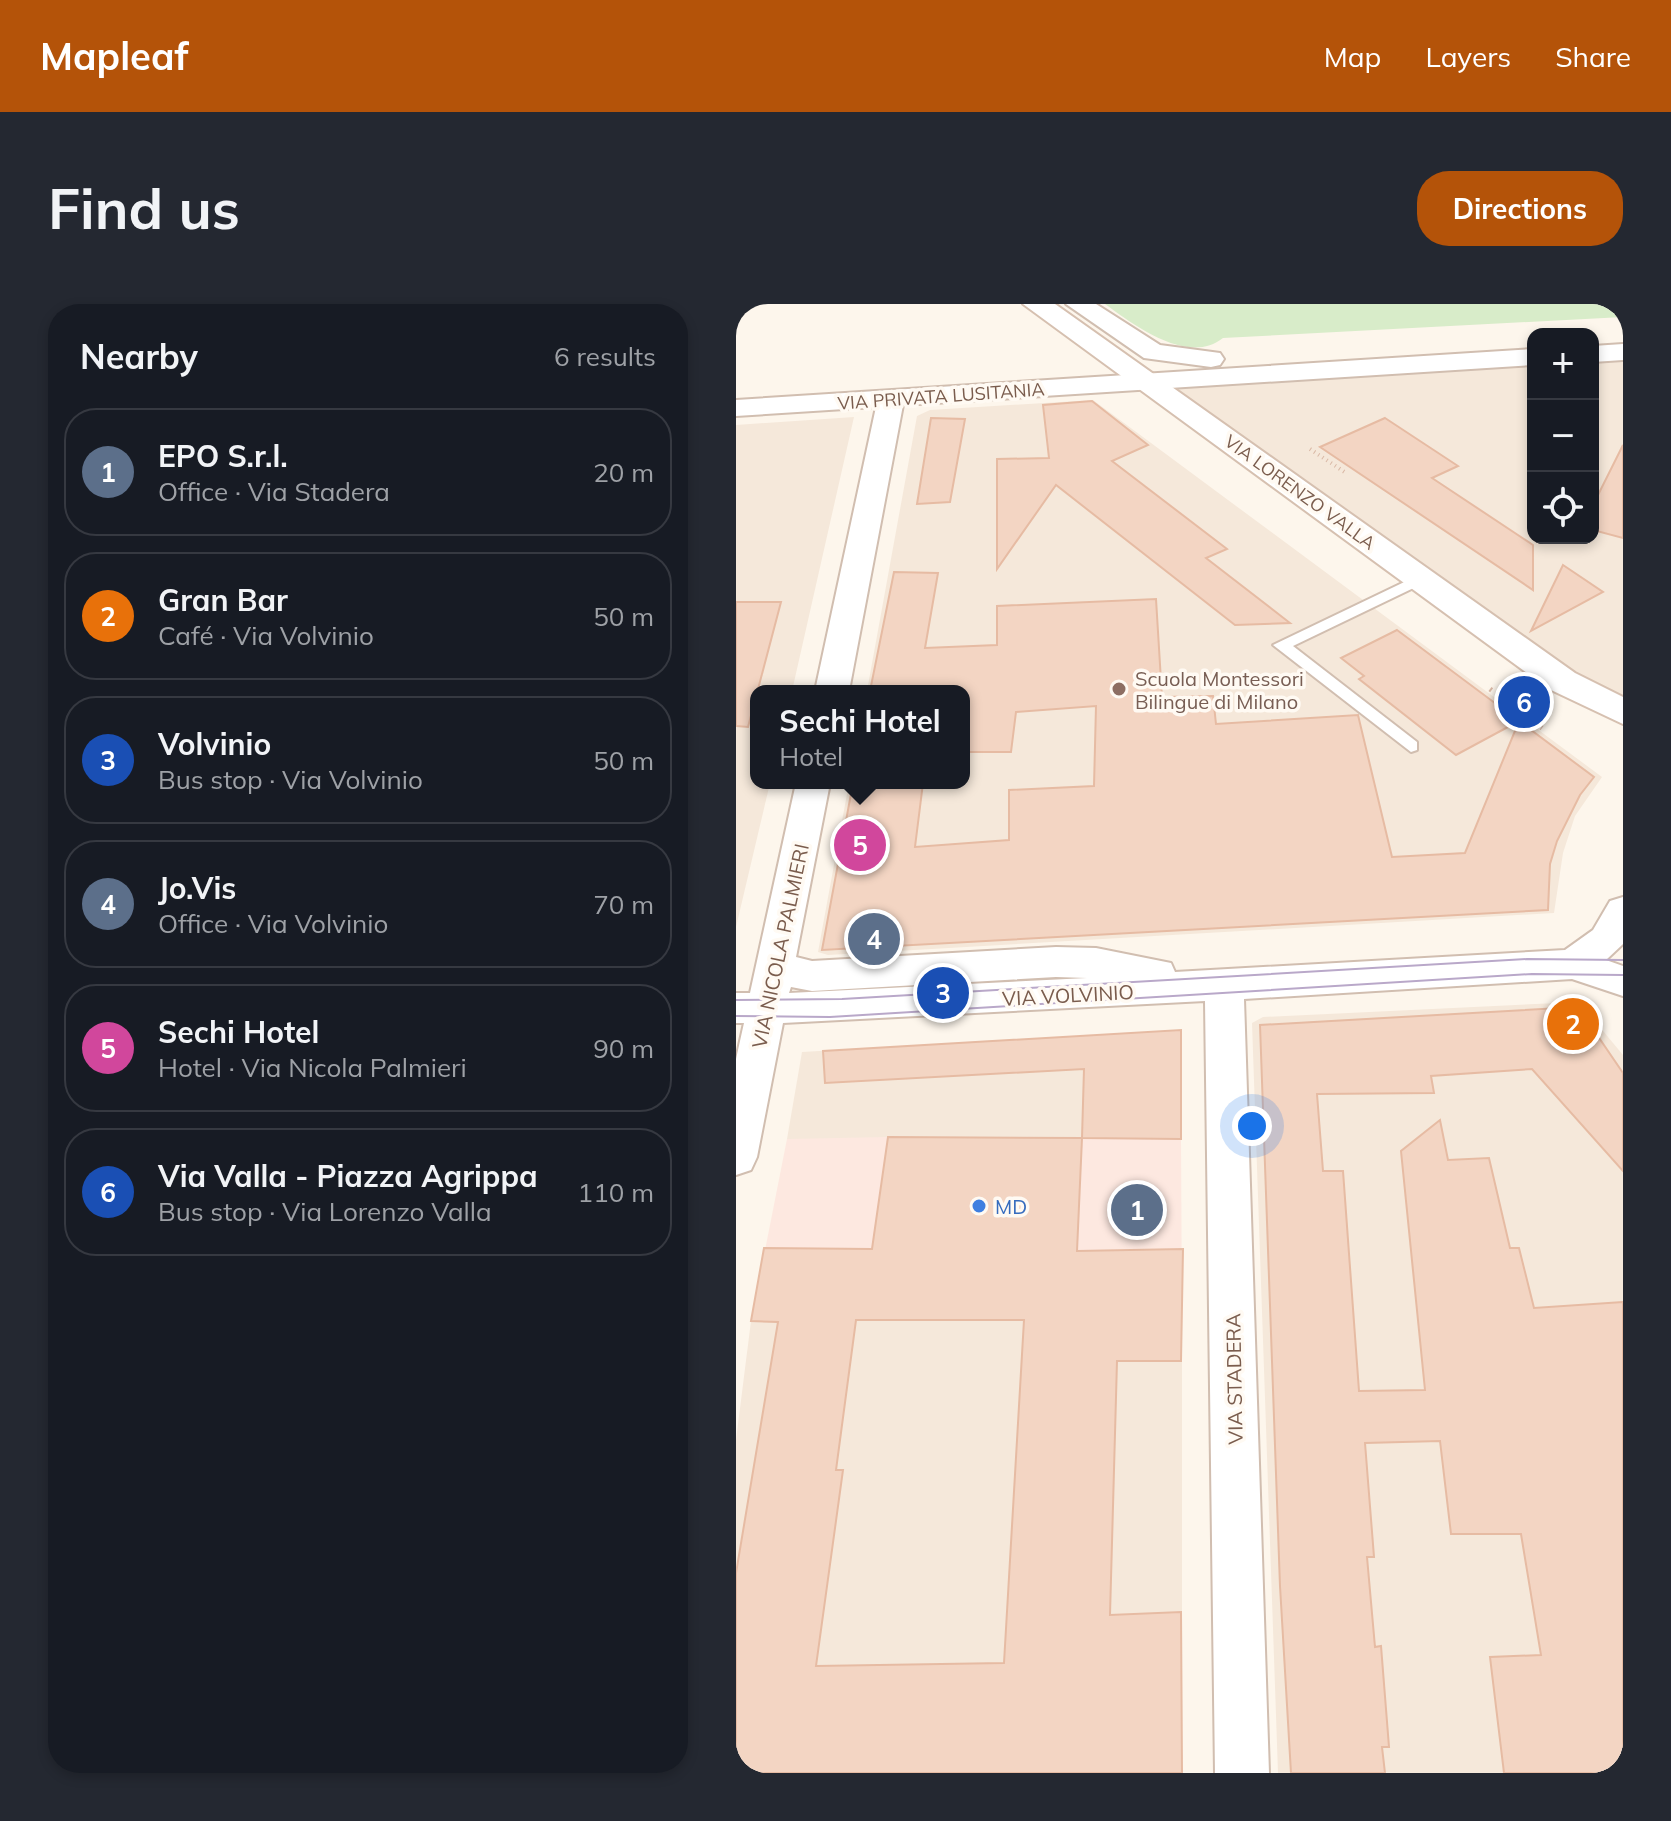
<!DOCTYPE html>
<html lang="en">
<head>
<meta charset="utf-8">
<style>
  body { margin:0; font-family:Mulish,sans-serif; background:#242831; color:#f1f3f6 }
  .controls { position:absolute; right:24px; top:24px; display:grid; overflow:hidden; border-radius:16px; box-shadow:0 4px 12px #0003 }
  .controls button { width:72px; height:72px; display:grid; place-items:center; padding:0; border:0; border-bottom:2px solid #363941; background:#171b24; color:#f1f3f6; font:40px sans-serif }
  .you { position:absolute; left:516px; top:822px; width:28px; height:28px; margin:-20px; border:6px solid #fff; border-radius:50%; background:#1a73e8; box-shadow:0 0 0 12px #1a73e833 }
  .badge { display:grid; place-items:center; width:52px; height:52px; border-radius:50%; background:#b45309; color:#fff; font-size:26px; font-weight:700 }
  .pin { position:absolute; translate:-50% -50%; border:4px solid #fff; box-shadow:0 2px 8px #0006 }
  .popup { position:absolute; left:14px; top:381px; width:220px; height:104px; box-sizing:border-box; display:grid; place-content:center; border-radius:16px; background:#171b24; filter:drop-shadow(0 2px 6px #0005); font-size:26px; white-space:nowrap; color:#9ea1a6 }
  .popup b { font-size:30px; color:#f1f3f6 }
  .popup::after { content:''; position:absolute; left:50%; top:100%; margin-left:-16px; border:16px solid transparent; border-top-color:#171b24 }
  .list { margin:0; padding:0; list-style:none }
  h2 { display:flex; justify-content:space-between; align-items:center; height:104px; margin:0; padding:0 32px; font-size:34px }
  h2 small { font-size:26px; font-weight:400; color:#9ea1a6 }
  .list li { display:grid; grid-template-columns:52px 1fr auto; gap:24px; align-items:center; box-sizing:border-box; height:128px; margin:0 16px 16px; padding:0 16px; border:2px solid #363941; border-radius:32px }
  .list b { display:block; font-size:30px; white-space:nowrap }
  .list p { margin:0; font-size:26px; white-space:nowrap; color:#9ea1a6 }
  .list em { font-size:26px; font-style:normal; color:#9ea1a6 }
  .icon { flex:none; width:44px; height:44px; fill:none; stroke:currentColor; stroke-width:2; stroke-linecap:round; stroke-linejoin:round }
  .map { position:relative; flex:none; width:887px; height:1469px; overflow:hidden; border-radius:32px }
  header { display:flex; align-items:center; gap:48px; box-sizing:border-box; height:112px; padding:0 40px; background:#b45309; color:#fff }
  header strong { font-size:38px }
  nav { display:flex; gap:44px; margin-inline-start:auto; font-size:28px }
  .intro { display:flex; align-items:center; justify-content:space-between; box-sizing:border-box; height:192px; padding:0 48px }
  h1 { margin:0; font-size:56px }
  .button { padding:20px 36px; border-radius:32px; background:#b45309; color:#fff; font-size:28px; font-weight:700 }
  main { display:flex; gap:48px; padding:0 48px }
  aside { flex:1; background:#171b24; border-radius:32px; box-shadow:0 4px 12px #0003 }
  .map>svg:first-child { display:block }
  .residential { fill:#f5e8da }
  .commercial { fill:#fde8e0 }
  .green { fill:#d8ecc9 }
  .building { fill:#f3d5c3; stroke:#e6bba3; stroke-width:2; fill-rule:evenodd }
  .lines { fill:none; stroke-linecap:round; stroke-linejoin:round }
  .service-casing { stroke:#d1beb0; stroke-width:4 }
  .minor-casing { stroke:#d1beb0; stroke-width:4 }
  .secondary-casing { stroke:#d6c0b0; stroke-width:4 }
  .path-far1 { stroke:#d9b8a5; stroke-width:4; stroke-dasharray:1 4; stroke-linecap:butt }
  .path { stroke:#d9b8a5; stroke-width:5; stroke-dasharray:2 6; stroke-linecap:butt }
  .service { fill:#fff; fill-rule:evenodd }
  .minor { fill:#fff; fill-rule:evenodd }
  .secondary { fill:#fff; fill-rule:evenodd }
  .tram { stroke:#b9a8c9; stroke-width:2 }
  .education-dot { fill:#8d6e63; stroke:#fffaf3; stroke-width:3 }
  .shop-dot { fill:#3f7fe0; stroke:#fffaf3; stroke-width:3 }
  .labels { text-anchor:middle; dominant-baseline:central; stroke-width:7; stroke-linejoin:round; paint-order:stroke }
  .far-street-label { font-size:18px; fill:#7a5c4d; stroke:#fffaf3 }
  .education-label { font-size:20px; fill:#785e54; stroke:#fffaf3; text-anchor:start }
  .street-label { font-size:20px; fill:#7a5c4d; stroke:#fffaf3 }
  .shop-label { font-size:20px; fill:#366cbe; stroke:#fffaf3; text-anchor:start }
</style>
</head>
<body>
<header>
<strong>Mapleaf</strong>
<nav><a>Map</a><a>Layers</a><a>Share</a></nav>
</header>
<div class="intro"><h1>Find us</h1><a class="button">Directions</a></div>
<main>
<aside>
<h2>Nearby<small>6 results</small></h2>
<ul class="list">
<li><span class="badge" style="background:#5c6f8a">1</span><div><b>EPO S.r.l.</b><p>Office · Via Stadera</p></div><em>20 m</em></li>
<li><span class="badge" style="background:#e8710a">2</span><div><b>Gran Bar</b><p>Café · Via Volvinio</p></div><em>50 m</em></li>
<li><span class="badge" style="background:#1a4fb4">3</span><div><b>Volvinio</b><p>Bus stop · Via Volvinio</p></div><em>50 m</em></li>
<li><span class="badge" style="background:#5c6f8a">4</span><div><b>Jo.Vis</b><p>Office · Via Volvinio</p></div><em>70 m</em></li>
<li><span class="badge" style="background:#d1479c">5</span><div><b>Sechi Hotel</b><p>Hotel · Via Nicola Palmieri</p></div><em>90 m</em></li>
<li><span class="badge" style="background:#1a4fb4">6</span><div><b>Via Valla - Piazza Agrippa</b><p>Bus stop · Via Lorenzo Valla</p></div><em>110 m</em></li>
</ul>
</aside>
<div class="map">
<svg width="887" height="1469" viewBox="0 0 887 1469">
  <rect width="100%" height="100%" fill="#fdf6ec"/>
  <g class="residential">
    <path d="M887,48V408L409,77L797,53V234H857V49Z"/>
    <path d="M357,96L866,473L839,512L827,549L818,609L92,651L82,648L113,479H228V387H131L181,112L194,106Z"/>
    <path d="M118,113L56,387H20V479H34L0,623V121Z"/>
    <path d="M843,698L887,751V1469H542L516,719L527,713Z"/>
    <path d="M445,726V835H51L66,748Z"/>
    <path d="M288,1016L446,1017V1360L0,1364V1136L15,1017Z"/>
  </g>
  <path class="commercial" d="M152,833L445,835L446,1017H15L51,835Z"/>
  <path class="green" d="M369,0H887V13L487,34C452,62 398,21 369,0Z"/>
  <g class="building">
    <path d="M356,97L412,141L376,157L491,245L470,254L554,319L499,321L320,181L261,265V155L313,154L307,101Z"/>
    <path d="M195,114L229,115L214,198L181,200Z"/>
    <path d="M649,114L722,162L696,174L797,241V286L584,143Z"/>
    <path d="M887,141V234L857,226V201Z"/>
    <path d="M827,261L867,288L795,327Z"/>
    <path d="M158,268L202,269L189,344L261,341V302L420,295L426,393L477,392L480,420L622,411L656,553L729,549L783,417L858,473L844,491L821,537L814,560L812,606L86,646L117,479H187L179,543L273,536V486L358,482L360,402L280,408L275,448H228V387H134Z"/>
    <path d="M0,298H45L12,423L0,422Z"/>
    <path d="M661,326L783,417L720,451L623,375L628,372L605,354Z"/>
    <path d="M842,703L887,769V867L796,765L695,772L698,789L581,790L587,867H607L623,1087L689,1086L665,847L704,816L712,856L753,854L774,944H783L798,1004L887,998V1469H768L754,1353L805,1351L785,1230H715L704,1137L629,1139L638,1253H631L639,1343L645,1342L653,1443H646L649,1469H555L544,1282L524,721Z"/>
    <path d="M445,726V835L346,834L348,765L89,779L87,747Z"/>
    <path d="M152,833L346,834L341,947L447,945L445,1057H381L374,1311L445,1308L446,1469H0V1269L42,1018L15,1017L28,944L136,945ZM120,1016H288L268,1359L80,1362L107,1166H100Z"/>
  </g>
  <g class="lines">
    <g class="service-casing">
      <path id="service" d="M685,270L693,275L690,278L557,342L681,438V446L675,448L537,341Z"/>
    </g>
    <g class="minor-casing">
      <g id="minor">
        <path d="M330,0H360L424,41L484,49L488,55L484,61L475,63L408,54Z"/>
        <path d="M887,40V56L857,58V42Z"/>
        <path d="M797,45V61L167,101L113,387H79L140,103L0,112V96Z"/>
        <path d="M60,479H94L60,653L76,657L320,643L360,644L435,659L439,668L829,646L857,626L874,597L887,593V640L870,656L887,662V692L836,675L508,695L533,1469H479L469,697L47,719L21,853L15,866L0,871V755L8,719H0V689H14ZM320,673L351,674L53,689L55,683L76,687Z"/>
      </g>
    </g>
    <g class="secondary-casing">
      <path id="secondary" d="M287,0H319L839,369L887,393V420L813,385Z"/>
    </g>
    <path class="path-far1" d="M574,145L610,169"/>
    <path class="path" d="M754,385L806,424"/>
    <use href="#service" class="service"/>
    <use href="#minor" class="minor"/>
    <use href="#secondary" class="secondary"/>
    <g class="tram">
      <path d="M0,696L106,695L791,655L887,656"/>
      <path d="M0,712L94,713L796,670L887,671"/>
    </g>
  </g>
  <circle class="education-dot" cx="383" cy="385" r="8"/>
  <circle class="shop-dot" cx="243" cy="902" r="8"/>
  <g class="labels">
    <g class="far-street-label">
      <text transform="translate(205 92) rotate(-4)">VIA PRIVATA LUSITANIA</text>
      <text transform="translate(564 188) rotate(36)">VIA LORENZO VALLA</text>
    </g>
    <g class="education-label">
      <text x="399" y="374">Scuola Montessori<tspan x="399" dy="23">Bilingue di Milano</tspan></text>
    </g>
    <g class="street-label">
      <text transform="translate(44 642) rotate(-78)">VIA NICOLA PALMIERI</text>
      <text transform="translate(332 691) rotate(-3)">VIA VOLVINIO</text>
      <text transform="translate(498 1075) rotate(-91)">VIA STADERA</text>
    </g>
    <g class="shop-label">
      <text x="259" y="902">MD</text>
    </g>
  </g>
</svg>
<div class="controls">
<button>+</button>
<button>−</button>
<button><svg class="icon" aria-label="locate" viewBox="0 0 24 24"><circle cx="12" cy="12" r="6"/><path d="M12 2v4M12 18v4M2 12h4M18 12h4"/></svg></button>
</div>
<div class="you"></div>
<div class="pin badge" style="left:401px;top:906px;background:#5c6f8a">1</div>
<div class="pin badge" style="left:837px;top:720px;background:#e8710a">2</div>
<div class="pin badge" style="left:207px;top:689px;background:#1a4fb4">3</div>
<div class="pin badge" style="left:138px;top:635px;background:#5c6f8a">4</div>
<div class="pin badge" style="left:124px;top:541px;background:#d1479c">5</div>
<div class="popup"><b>Sechi Hotel</b>Hotel</div>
<div class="pin badge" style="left:788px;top:398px;background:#1a4fb4">6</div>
</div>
</main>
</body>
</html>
